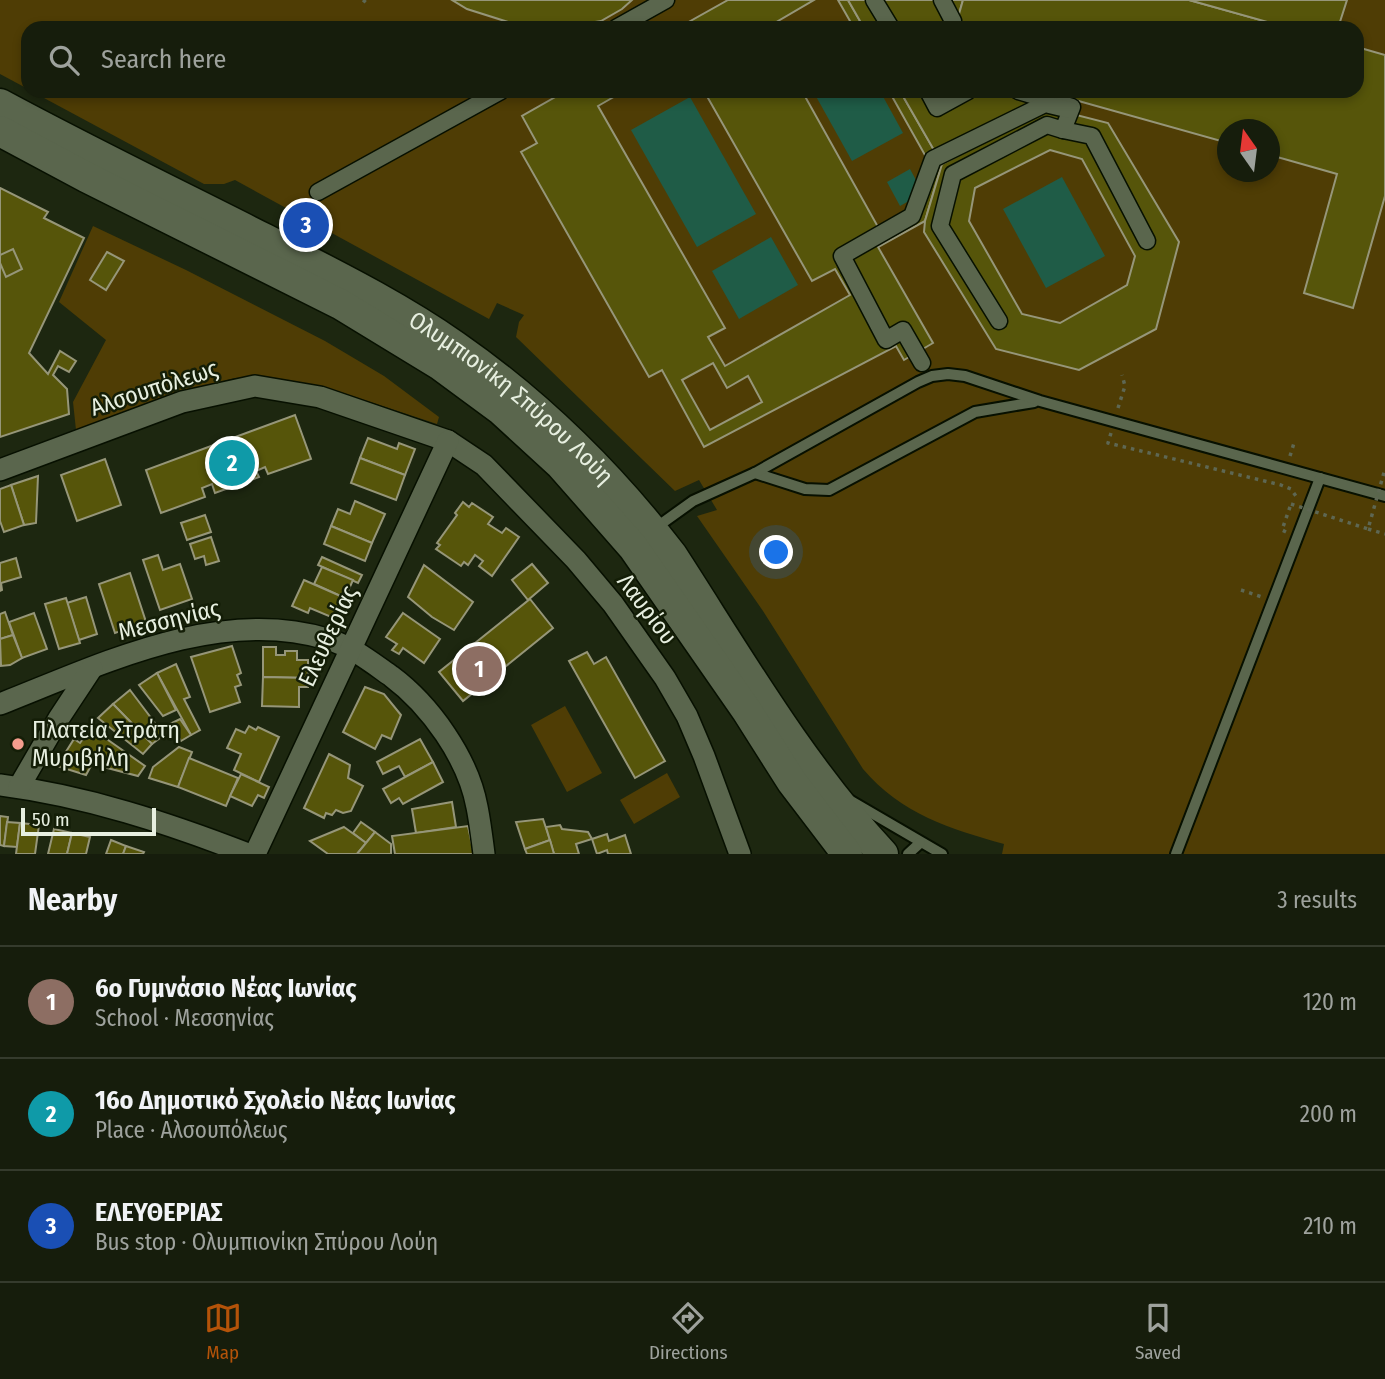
<!DOCTYPE html>
<html lang="en">
<head>
<meta charset="utf-8">
<style>
  body { margin:0; font-family:"Fira Sans Condensed",sans-serif; background:#232a1a; color:#f1f3f6 }
  .compass { position:absolute; left:1217px; top:119px; width:63px; height:63px; border-radius:50%; background:#161d0c; box-shadow:0 4px 10px #0003; rotate:346deg }
  .scale { position:absolute; left:21px; bottom:18px; width:135px; box-sizing:border-box; padding-left:7px; border:4px solid #e7efe0; border-top:0; font-size:19px; line-height:24px; white-space:nowrap; color:#e7efe0; -webkit-text-stroke:5px #141e07; paint-order:stroke }
  .you { position:absolute; left:777px; top:553px; width:24px; height:24px; margin:-18px; border:5px solid #fff; border-radius:50%; background:#1a73e8; box-shadow:0 0 0 10px #1a73e833 }
  .badge { display:grid; place-items:center; width:46px; height:46px; border-radius:50%; background:#b45309; color:#fff; font-size:23px; font-weight:700 }
  .pin { position:absolute; translate:-50% -50%; border:4px solid #fff; box-shadow:0 2px 7px #0006 }
  .list { margin:0; padding:0; list-style:none }
  h2 { display:flex; justify-content:space-between; align-items:center; height:91px; margin:0; padding:0 28px; font-size:30px }
  h2 small { font-size:23px; font-weight:400; color:#9ea29d }
  .list li { display:grid; grid-template-columns:46px 1fr auto; gap:21px; align-items:center; box-sizing:border-box; height:112px; padding:0 28px; border-top:2px solid #353b2d }
  .list b { display:block; font-size:26px; white-space:nowrap }
  .list p { margin:0; font-size:23px; white-space:nowrap; color:#9ea29d }
  .list em { font-size:23px; font-style:normal; color:#9ea29d }
  .icon { flex:none; width:38px; height:38px; fill:none; stroke:currentColor; stroke-width:2; stroke-linecap:round; stroke-linejoin:round }
  .map { position:relative; flex:none; width:1385px; height:854px; overflow:hidden }
  .search { position:absolute; background:#161d0c; box-shadow:0 4px 10px #0003; left:21px; right:21px; top:21px; height:77px; display:flex; align-items:center; gap:18px; box-sizing:border-box; padding:0 24px; border-radius:21px; color:#9ea29d; font-size:26px }
  .sheet { height:427px; background:#161d0c }
  nav { display:flex; justify-content:space-around; align-items:center; box-sizing:border-box; height:98px; border-top:2px solid #353b2d; background:#161d0c; font-size:19px; color:#9ea29d }
  nav a { display:grid; justify-items:center; gap:4px }
  nav .on { color:#b45309 }
  .map>svg:first-child { display:block }
  .green { fill:#4f3d05; fill-rule:evenodd }
  .water { fill:#1f5c47 }
  .building { fill:#56550a; stroke:#969679; stroke-width:2; fill-rule:evenodd }
  .lines { fill:none; stroke-linecap:round; stroke-linejoin:round }
  .service-casing { stroke:#071000; stroke-width:14 }
  .pedestrian-casing { stroke:#071000; stroke-width:19 }
  .minor-casing { stroke:#071000; stroke-width:24 }
  .secondary-casing { stroke:#071000; stroke-width:33 }
  .path { stroke:#5e6753; stroke-width:3.5; stroke-dasharray:3.5 5; stroke-linecap:butt }
  .service { stroke:#5a664d; stroke-width:10 }
  .pedestrian { stroke:#5a664d; stroke-width:16 }
  .minor { stroke:#5a664d; stroke-width:21 }
  .secondary { stroke:#5a664d; stroke-width:30 }
  .path-bridge { stroke:#5e6753; stroke-width:3.5; stroke-dasharray:3.5 5; stroke-linecap:butt }
  .poi-dot { fill:#f49d8d; stroke:#141e07; stroke-width:2.5 }
  .labels { text-anchor:middle; dominant-baseline:central; stroke-width:5; stroke-linejoin:round; paint-order:stroke }
  .street-label { font-size:24px; fill:#e7efe0; stroke:#141e07 }
  .poi-label { font-size:24px; fill:#e7efe0; stroke:#141e07; text-anchor:start }
</style>
</head>
<body>
<div class="map">
<svg width="1385" height="854" viewBox="0 0 1385 854">
  <rect width="100%" height="100%" fill="#1d2710"/>
  <g class="green">
    <path d="M0,0H1385V854H1002L1004,844C950,829 901,814 863,769L763,611L697,516L717,510L699,480L675,491L516,337L519,322L524,315L497,303L489,319L235,180L224,184H204L31,91H1357V28H28V89L0,74ZM1228,130H1270V172H1228Z"/>
    <path d="M93,226L186,270L325,341L384,376L439,417L437,424L334,390L264,377L235,378L197,388L76,430L73,402L106,340L59,302Z"/>
    <path d="M565,706L602,773L567,792L531,725Z"/>
    <path d="M667,773L680,797L634,824L620,800Z"/>
  </g>
  <g class="water">
    <path d="M813,91H880L903,133L852,161Z"/>
    <path d="M690,97L756,214L697,247L631,130Z"/>
    <path d="M910,169L923,193L900,206L887,182Z"/>
    <path d="M1062,177L1105,256L1046,288L1003,209Z"/>
    <path d="M771,237L798,285L739,319L712,271Z"/>
  </g>
  <g class="building">
    <path d="M452,0H632L622,9L601,21L560,28H527L467,9Z"/>
    <path d="M728,0H814L766,28H678Z"/>
    <path d="M838,0H848L864,28H854Z"/>
    <path d="M848,0H963L955,28H864Z"/>
    <path d="M963,0H1189L1289,28H955Z"/>
    <path d="M1189,0H1347L1338,28H1289Z"/>
    <path d="M1357,47L1385,55V196L1353,308L1304,293L1337,174L1270,155V130H1228V143L1043,91H1357Z"/>
    <path d="M566,91H624L598,106L725,328L708,337L725,366L850,295L835,269L812,281L704,91H802L878,227L924,204L934,171L889,91H900L942,164L925,221L878,247L933,343L904,360L896,346L704,447L662,370L649,377L521,152L537,143L522,116ZM713,363L727,388L748,376L762,402L710,430L682,380Z"/>
    <path d="M900,91H1043L1049,108L942,164Z"/>
    <path d="M1049,108L1108,123L1179,242L1156,329L1079,370L996,349L924,232L925,221L942,164ZM1050,150L1082,159L1135,256L1127,285L1060,323L1022,314L969,221L975,188Z"/>
    <path d="M0,188L48,212L44,218L84,238L29,353L48,374L60,351L76,361L69,372L58,366L53,375L67,389L69,414L0,437Z"/>
    <path d="M13,249L22,269L6,277L0,263V255Z"/>
    <path d="M107,252L124,261L106,290L90,280Z"/>
    <path d="M295,415L311,459L268,474L265,467L256,471L259,477L215,493L212,484L202,488L205,497L161,513L146,470Z"/>
    <path d="M368,438L397,449L399,443L415,449L405,475L360,458Z"/>
    <path d="M360,458L405,475L396,500L351,483Z"/>
    <path d="M105,459L121,505L77,521L61,475Z"/>
    <path d="M38,476L36,523L24,525L11,485Z"/>
    <path d="M11,485L24,525L4,532L0,521V489Z"/>
    <path d="M355,501L385,514L372,543L331,526L338,509L350,514Z"/>
    <path d="M463,502L469,507L472,503L493,517L488,524L502,533L506,528L519,537L492,576L479,566L483,561L475,555L468,565L464,562L461,566L436,549L440,545L437,543L457,515L455,513Z"/>
    <path d="M205,515L211,532L187,540L181,523Z"/>
    <path d="M331,526L372,543L365,561L324,544Z"/>
    <path d="M211,537L219,561L206,565L204,556L195,559L190,544Z"/>
    <path d="M158,555L163,570L180,564L192,599L160,610L143,560Z"/>
    <path d="M322,557L362,575L358,583L318,565Z"/>
    <path d="M16,558L21,577L1,583L2,590L0,591V563Z"/>
    <path d="M532,564L548,583L528,600L512,580Z"/>
    <path d="M424,565L473,602L454,630L432,617L408,597Z"/>
    <path d="M322,567L353,580L345,598L314,584Z"/>
    <path d="M130,573L146,622L115,633L99,584Z"/>
    <path d="M304,580L345,598L336,619L310,608L308,613L292,606Z"/>
    <path d="M86,597L97,634L79,640L67,603Z"/>
    <path d="M66,598L80,643L59,649L45,604Z"/>
    <path d="M530,599L553,628L463,701L439,672Z"/>
    <path d="M5,612L13,635L0,639V614Z"/>
    <path d="M34,613L47,649L22,658L9,622Z"/>
    <path d="M403,613L440,639L424,663L403,648L399,654L392,650L397,644L386,637Z"/>
    <path d="M13,635L22,658L10,665L1,666L0,639Z"/>
    <path d="M232,646L241,673L237,675L241,685L235,687L240,702L210,712L191,657Z"/>
    <path d="M263,647H276V655H285V651H297V660H308V678L263,677Z"/>
    <path d="M587,652L594,664L606,657L665,761L635,778L569,661Z"/>
    <path d="M176,664L190,697L184,699L200,730L191,735L157,673Z"/>
    <path d="M157,673L176,710L163,716L139,685Z"/>
    <path d="M263,677L308,678V687H299V707L262,706Z"/>
    <path d="M365,687L384,694L401,715L391,739L382,735L375,749L343,732Z"/>
    <path d="M130,690L164,735L152,744L113,704Z"/>
    <path d="M113,704L152,744L143,754L98,718Z"/>
    <path d="M180,719L191,735L181,741L170,724Z"/>
    <path d="M249,726L256,730L258,727L279,737L259,782L234,770L241,754L227,748L236,729L245,733Z"/>
    <path d="M91,728L145,766L138,776L92,764L86,775L57,766L74,739L80,743Z"/>
    <path d="M420,739L433,762L405,777L399,766L383,774L377,762Z"/>
    <path d="M179,747L192,752L178,787L149,778L153,767Z"/>
    <path d="M329,754L350,765L348,778L363,786L351,811L343,813L336,810L332,815L326,813L324,818L304,808Z"/>
    <path d="M189,758L238,778L226,806L178,787Z"/>
    <path d="M433,762L443,782L403,804L399,798L391,803L383,789Z"/>
    <path d="M241,774L269,787L264,798L258,795L252,806L230,796Z"/>
    <path d="M452,802L456,827L416,833L412,809Z"/>
    <path d="M0,816L8,817L4,846L0,845Z"/>
    <path d="M543,819L550,840L525,849L516,822Z"/>
    <path d="M7,822L20,823L17,847L4,846Z"/>
    <path d="M361,822L375,832L366,843L353,833Z"/>
    <path d="M20,823L39,825L35,854H16Z"/>
    <path d="M560,825L562,829L588,832L592,839L576,844L579,854H554L546,827Z"/>
    <path d="M468,826L474,854H395L392,836Z"/>
    <path d="M344,827L366,843L357,854H328L310,841Z"/>
    <path d="M54,829L72,833L67,854H48Z"/>
    <path d="M375,832L391,844V854H357Z"/>
    <path d="M72,833L90,837L86,854H67Z"/>
    <path d="M607,834L609,841L625,835L631,854H608L607,850L597,854L592,839Z"/>
    <path d="M111,840L126,846L123,854H106Z"/>
    <path d="M550,840L554,854H527L525,849Z"/>
    <path d="M126,846L144,852L143,854H123Z"/>
  </g>
  <g class="lines">
    <g class="service-casing">
      <g id="service">
        <path d="M755,473L805,489L829,490L975,412L1034,402"/>
        <path d="M654,529L693,501L755,473L918,382L932,376L948,374L965,376L1040,401L1385,496"/>
        <path d="M851,801L942,854"/>
        <path d="M908,854L920,843"/>
        <path d="M1176,854L1320,478"/>
      </g>
    </g>
    <g class="pedestrian-casing">
      <g id="pedestrian">
        <path d="M874,0L891,28"/>
        <path d="M942,0L953,21"/>
        <path d="M616,28L666,0"/>
        <path d="M928,91L937,108L968,91"/>
        <path d="M1063,130L1092,136L1147,241"/>
        <path d="M318,192L501,91"/>
        <path d="M999,321L940,226L953,174L1047,125L1063,130L1072,107L1018,91"/>
        <path d="M922,363L903,330L886,340L842,256L912,216L933,159L1045,104L1070,110"/>
      </g>
    </g>
    <g class="minor-casing">
      <g id="minor">
        <path d="M0,470L182,402L255,386L320,397L448,441L484,465L576,560L613,604L665,678L687,716L704,756L740,854"/>
        <path d="M0,704C100,665 218,606 327,639C351,646 371,662 391,676C430,705 468,758 477,807C480,822 482,838 484,854"/>
        <path d="M0,785C86,796 168,823 248,854"/>
        <path d="M19,787L59,718L92,668"/>
        <path d="M255,854L448,441"/>
      </g>
    </g>
    <g class="secondary-casing">
      <g id="secondary">
        <path id="s1" d="M0,104C87,151 176,194 265,239C329,272 395,304 455,346C537,403 611,476 672,555C738,657 800,765 883,854"/>
        <path d="M0,131L86,177L340,304L440,365L501,410L561,465L633,547L747,711L792,782L847,854"/>
      </g>
    </g>
    <g class="path">
      <path d="M363,0L369,5"/>
      <path d="M1118,408L1125,386L1122,375"/>
      <path d="M1111,433L1108,443L1281,485L1291,489L1298,499"/>
      <path d="M1290,456L1294,443"/>
      <path d="M1368,529L1385,534"/>
      <path d="M1286,532L1282,530L1291,504"/>
      <path d="M1241,590L1262,597"/>
    </g>
    <use href="#service" class="service"/>
    <use href="#pedestrian" class="pedestrian"/>
    <use href="#minor" class="minor"/>
    <use href="#secondary" class="secondary"/>
    <path class="path-bridge" d="M1291,504L1368,529L1385,469"/>
  </g>
  <circle class="poi-dot" cx="18" cy="744" r="7"/>
  <g class="labels">
    <g class="street-label">
      <text transform="translate(154 388) rotate(-18)">Αλσουπόλεως</text>
      <text stroke="none"><textPath href="#s1" startOffset="592">Ολυμπιονίκη Σπύρου Λούη</textPath></text>
      <text transform="translate(647 609) rotate(53)">Λαυρίου</text>
      <text transform="translate(169 620) rotate(-14)">Μεσσηνίας</text>
      <text transform="translate(328 636) rotate(-65)">Ελευθερίας</text>
    </g>
    <g class="poi-label">
      <text x="32" y="730">Πλατεία Στράτη<tspan x="32" dy="28">Μυριβήλη</tspan></text>
    </g>
  </g>
</svg>
<svg class="compass" viewBox="-18 -18 36 36"><path d="M0-13l5 13h-10z" fill="#e53935"/><path d="M0 13l5-13h-10z" fill="#9ea29d"/></svg>
<div class="scale">50 m</div>
<div class="you"></div>
<div class="pin badge" style="left:479px;top:669px;background:#8d6e63">1</div>
<div class="pin badge" style="left:232px;top:463px;background:#0f9aa8">2</div>
<div class="pin badge" style="left:306px;top:225px;background:#1a4fb4">3</div>
<div class="search"><svg class="icon" aria-label="search" viewBox="0 0 24 24"><circle cx="10" cy="10" r="6"/><path d="M15 15l6 6"/></svg>Search here</div>
</div>
<section class="sheet">
<h2>Nearby<small>3 results</small></h2>
<ul class="list">
<li><span class="badge" style="background:#8d6e63">1</span><div><b>6ο Γυμνάσιο Νέας Ιωνίας</b><p>School · Μεσσηνίας</p></div><em>120 m</em></li>
<li><span class="badge" style="background:#0f9aa8">2</span><div><b>16ο Δημοτικό Σχολείο Νέας Ιωνίας</b><p>Place · Αλσουπόλεως</p></div><em>200 m</em></li>
<li><span class="badge" style="background:#1a4fb4">3</span><div><b>ΕΛΕΥΘΕΡΙΑΣ</b><p>Bus stop · Ολυμπιονίκη Σπύρου Λούη</p></div><em>210 m</em></li>
</ul>
</section>
<nav>
<a class="on"><svg class="icon" aria-label="map" viewBox="0 0 24 24"><path d="M3 6l6-2 6 2 6-2v14l-6 2-6-2-6 2zM9 4v14M15 6v14"/></svg>Map</a>
<a><svg class="icon" aria-label="directions" viewBox="0 0 24 24"><path d="M12 3l9 9-9 9-9-9zM9 14v-3h6M13 9l2 2-2 2"/></svg>Directions</a>
<a><svg class="icon" aria-label="saved" viewBox="0 0 24 24"><path d="M7 4h10v16l-5-4-5 4z"/></svg>Saved</a>
</nav>
</body>
</html>
